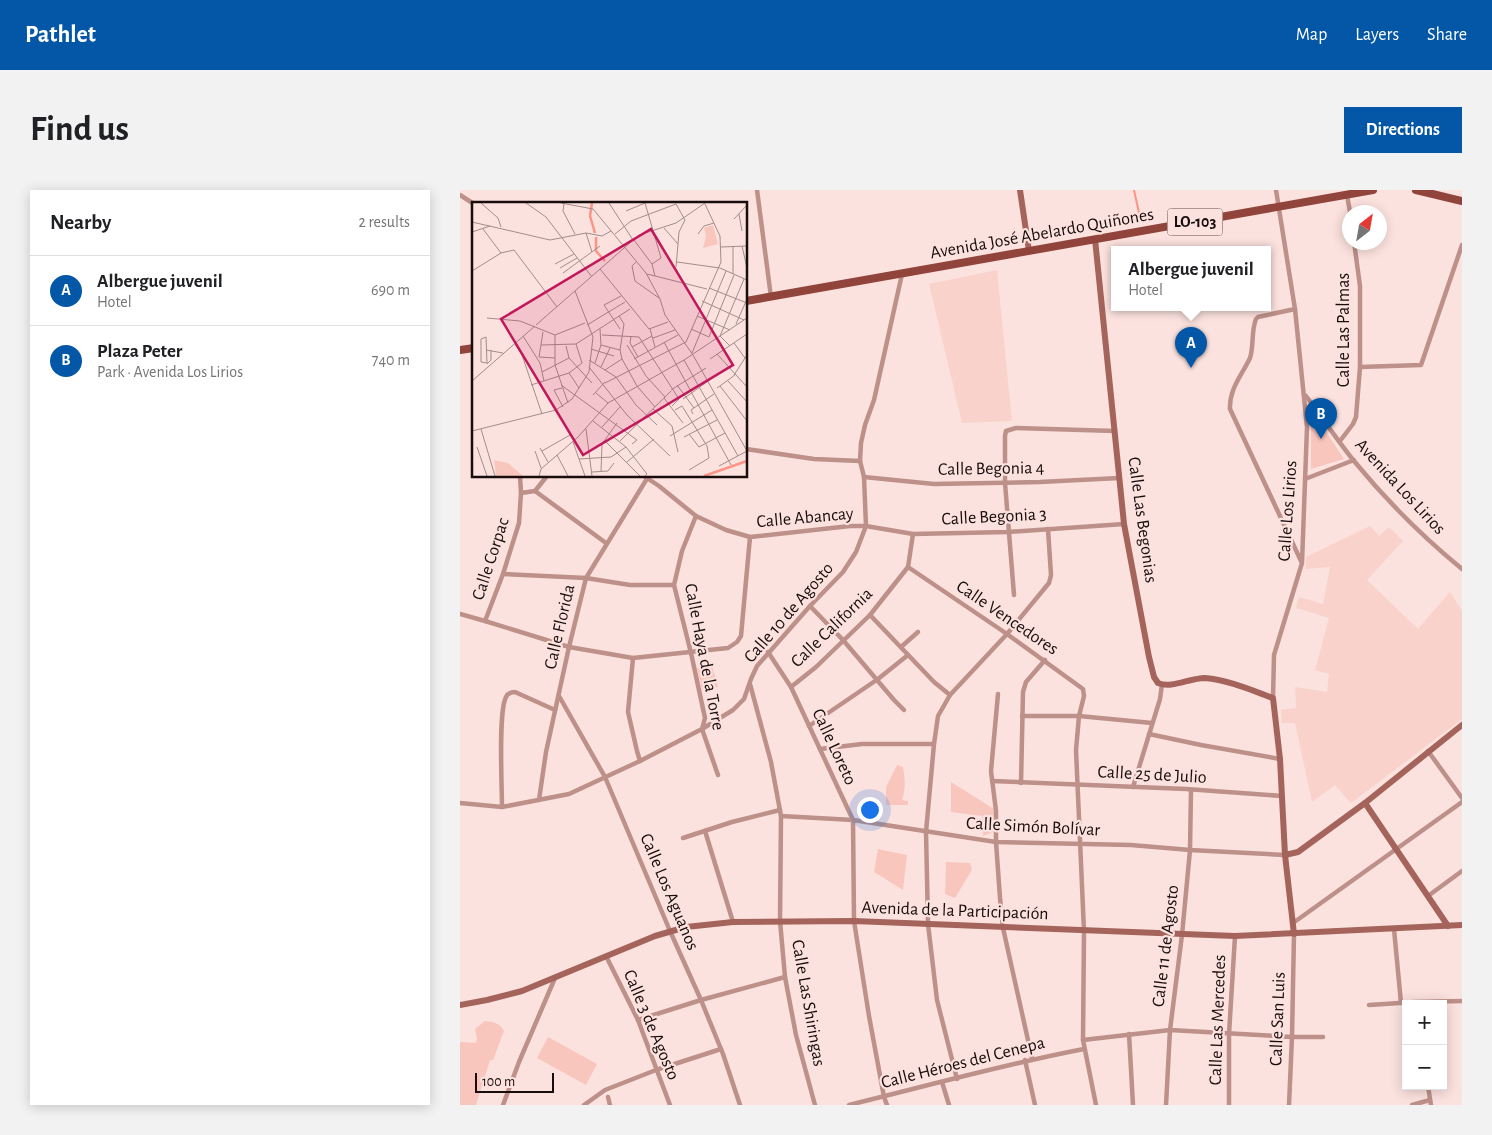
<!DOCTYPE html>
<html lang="en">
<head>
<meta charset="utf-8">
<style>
  body { margin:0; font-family:"Alegreya Sans",sans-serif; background:#f2f2f2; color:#202124 }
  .controls { position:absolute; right:15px; bottom:15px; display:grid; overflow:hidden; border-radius:0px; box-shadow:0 2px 12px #0003 }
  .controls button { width:45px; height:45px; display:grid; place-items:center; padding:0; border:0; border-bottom:1px solid #e0e0e0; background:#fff; color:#202124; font:25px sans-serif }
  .compass { position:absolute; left:882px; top:15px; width:45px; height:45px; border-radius:50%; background:#fff; box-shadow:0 2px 12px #0003; rotate:31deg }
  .scale { position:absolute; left:15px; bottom:12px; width:79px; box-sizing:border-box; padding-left:5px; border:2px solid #180d0c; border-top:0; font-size:14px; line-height:18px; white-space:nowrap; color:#180d0c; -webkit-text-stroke:4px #fce2de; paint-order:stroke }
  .you { position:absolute; left:409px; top:619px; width:18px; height:18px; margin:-12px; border:4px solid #fff; border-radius:50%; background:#1a73e8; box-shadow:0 0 0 8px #1a73e833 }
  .badge { display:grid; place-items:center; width:32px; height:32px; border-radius:50%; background:#0457a6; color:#fff; font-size:16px; font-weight:700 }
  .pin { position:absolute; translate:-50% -41px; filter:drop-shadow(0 1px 2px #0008) }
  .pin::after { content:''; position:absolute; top:26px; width:18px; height:15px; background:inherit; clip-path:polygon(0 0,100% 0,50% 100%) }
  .popup { position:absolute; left:651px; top:56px; width:160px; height:65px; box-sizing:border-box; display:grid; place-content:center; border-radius:0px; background:#fff; filter:drop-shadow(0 1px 4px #0005); font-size:16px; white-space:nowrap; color:#757577 }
  .popup b { font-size:19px; color:#202124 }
  .popup::after { content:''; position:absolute; left:50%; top:100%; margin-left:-10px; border:10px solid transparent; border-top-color:#fff }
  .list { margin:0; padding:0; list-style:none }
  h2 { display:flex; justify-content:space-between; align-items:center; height:65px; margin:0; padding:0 20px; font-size:21px }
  h2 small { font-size:16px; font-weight:400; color:#757577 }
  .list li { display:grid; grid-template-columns:32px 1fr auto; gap:15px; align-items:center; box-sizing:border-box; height:70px; padding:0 20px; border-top:1px solid #e0e0e0 }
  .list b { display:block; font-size:19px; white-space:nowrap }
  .list p { margin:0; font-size:16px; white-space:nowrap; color:#757577 }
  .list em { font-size:16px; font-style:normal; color:#757577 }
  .map { position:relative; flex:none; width:1002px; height:915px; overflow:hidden; border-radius:0px }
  header { display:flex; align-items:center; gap:30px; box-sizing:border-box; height:70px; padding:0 25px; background:#0457a6; color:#fff }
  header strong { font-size:24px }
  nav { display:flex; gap:28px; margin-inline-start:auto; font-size:18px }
  .intro { display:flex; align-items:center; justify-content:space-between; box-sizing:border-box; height:120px; padding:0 30px }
  h1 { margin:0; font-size:35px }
  .button { padding:12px 22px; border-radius:0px; background:#0457a6; color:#fff; font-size:18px; font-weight:700 }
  main { display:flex; gap:30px; padding:0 30px }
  aside { flex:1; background:#fff; border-radius:0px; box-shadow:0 2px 12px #0003 }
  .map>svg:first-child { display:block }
  .built { fill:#fad2cc }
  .green { fill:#f9c6be }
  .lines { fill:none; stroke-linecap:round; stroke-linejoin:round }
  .stream { stroke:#fa9588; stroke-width:2 }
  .street { stroke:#bd9089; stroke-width:4.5 }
  .secondary { stroke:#a4645c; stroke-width:6 }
  .primary { stroke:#90443b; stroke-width:8 }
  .labels { text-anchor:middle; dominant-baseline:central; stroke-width:4.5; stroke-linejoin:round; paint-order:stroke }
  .shield { fill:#fce2de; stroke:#5c4d4b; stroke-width:1 }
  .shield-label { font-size:16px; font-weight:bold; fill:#180d0c }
  .street-label { font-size:18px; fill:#180d0c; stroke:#fce2de }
  .inset-river { fill:none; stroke:#fa9588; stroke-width:2.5 }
  .inset-road { fill:none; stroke:#a18d8a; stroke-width:1 }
  .view { fill:#c2185b; fill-opacity:0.15; stroke:#c2185b; stroke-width:2.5 }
  .inset-edge { fill:none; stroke:#180d0c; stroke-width:2.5 }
</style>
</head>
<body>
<header>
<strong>Pathlet</strong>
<nav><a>Map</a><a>Layers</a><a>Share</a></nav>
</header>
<div class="intro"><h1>Find us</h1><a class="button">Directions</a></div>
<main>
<aside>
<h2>Nearby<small>2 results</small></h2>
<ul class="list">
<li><span class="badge">A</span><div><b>Albergue juvenil</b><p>Hotel</p></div><em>690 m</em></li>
<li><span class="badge">B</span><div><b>Plaza Peter</b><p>Park · Avenida Los Lirios</p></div><em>740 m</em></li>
</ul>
</aside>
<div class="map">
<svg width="1002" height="915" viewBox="0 0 1002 915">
  <rect width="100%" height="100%" fill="#fce2de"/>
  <g class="built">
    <path d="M537,80L552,231L502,233L469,94Z"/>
    <path d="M910,336L919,346L929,337L943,351L907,390L958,439L990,402L1002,421V529L891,613L875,595L852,612L835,533H822L821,520L836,518L835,497L867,502L869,484L855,480L869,428L836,418L839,407L863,414L870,377L846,379V367Z"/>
  </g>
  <g class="green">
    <path d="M851,219L884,269L851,279Z"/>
    <path d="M252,475L258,497L242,500L237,478Z"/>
    <path d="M437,575L443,577C445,588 446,599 442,610L448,611V615H426V597Z"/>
    <path d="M491,592L534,619L533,642L523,646L524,636L522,626L491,622Z"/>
    <path d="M418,659L447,665L443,700L414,682Z"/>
    <path d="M486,672L510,673L512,680L495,708L485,704Z"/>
    <path d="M25,831C34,832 40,833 44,841L33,870H30L16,915H0V852L16,853L17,848L15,839Z"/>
    <path d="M88,847L137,874L126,895L77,868Z"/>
  </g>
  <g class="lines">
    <path class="stream" d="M674,0L681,32"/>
    <g class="street">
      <path d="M297,0L311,107"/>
      <path d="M0,5L14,14"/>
      <path d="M887,5L890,22"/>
      <path d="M835,119L798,127L796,129C791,141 794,156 790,168C782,185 769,199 770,219L841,371"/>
      <path d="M900,177L961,175L1002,55"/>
      <path d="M846,206C862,227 877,250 894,271C926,310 963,347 1002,379"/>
      <path d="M880,251L893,234L896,227L900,177V96L894,52"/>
      <path d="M286,259L354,269L400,271"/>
      <path d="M184,286L199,296L236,326L266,340L290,347L390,336H406L453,344L548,342L664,334"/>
      <path d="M404,287L474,294L580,292L659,288"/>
      <path d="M845,289L894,270"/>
      <path d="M75,301L87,286"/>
      <path d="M61,303L75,301L146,353"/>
      <path d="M236,326L222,361L214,395L231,463L245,528L242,539L258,585"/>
      <path d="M448,377L547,444L623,499L624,506L619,526L616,560L624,741L623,850L636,915"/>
      <path d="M43,384L126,388L170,395H214"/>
      <path d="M554,405L545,293V246L546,241L556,238L655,241"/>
      <path d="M350,416L383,450L434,510L444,520"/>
      <path d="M0,424L25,431L109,457L173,468L268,458L277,452L281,446L290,347"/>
      <path d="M410,425L474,492L490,505"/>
      <path d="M25,431L43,384L59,333L61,303L60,286"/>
      <path d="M441,457L458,442"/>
      <path d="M308,462L331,497L393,630L394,731L409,826L424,907L427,915"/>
      <path d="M173,468L168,522L177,561L180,571"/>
      <path d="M290,494L311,572L321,626L320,731L325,787L336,845L355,915"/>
      <path d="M331,497L356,477L410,425L448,377L453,344"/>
      <path d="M538,504L531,581L536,621V652L540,708L543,738L572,868"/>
      <path d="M99,506L145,587L210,741L241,810L263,864L280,915"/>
      <path d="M813,508L814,465L842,373L847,237L835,119L816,0"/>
      <path d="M562,526H619L692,533"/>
      <path d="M349,536L418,489L448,465"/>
      <path d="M689,544L741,555L820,569"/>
      <path d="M360,559L402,554H474"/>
      <path d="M968,561L1002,608"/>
      <path d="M532,591L726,599L822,606"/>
      <path d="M561,593L563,502L566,492L585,470"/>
      <path d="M673,597L700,509L702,494"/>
      <path d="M79,610L86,562L109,457L126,388L188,287"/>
      <path d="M0,613L42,617L109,604L180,571L242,539L273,520L284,509L291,489L297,476L350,416L383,382L396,362L406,336L404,287L400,271L401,253L405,235L414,210L442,84"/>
      <path d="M42,617C42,596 38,522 46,507C48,503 51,502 55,502L95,520"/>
      <path d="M321,626L393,630L536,652L671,655L730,660L825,665"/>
      <path d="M245,641L273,732"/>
      <path d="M223,648L272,632L320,620"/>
      <path d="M968,706L1002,681"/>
      <path d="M833,733L1002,612"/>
      <path d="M934,739L941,813"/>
      <path d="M146,766L178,830L210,915"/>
      <path d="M909,815L955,812L1002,811"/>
      <path d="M178,830L241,810L325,787"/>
      <path d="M669,844L673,915"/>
      <path d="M623,850L710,840L832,847H863"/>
      <path d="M565,870L575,915"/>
      <path d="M497,889L477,810L468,734L466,642L474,554L478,526L490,505L547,444L589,393L591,385L588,339"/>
      <path d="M482,892L489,915"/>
      <path d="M968,896L971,915"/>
      <path d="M148,907L150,915"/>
      <path d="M43,915L59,872L95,788"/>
      <path d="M124,915L145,900L196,880L261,859"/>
      <path d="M389,915C467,896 545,874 624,859"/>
      <path d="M706,915L710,840L722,745L730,660L731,600"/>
      <path d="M769,915V844L775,746"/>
      <path d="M829,915L832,847L834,744"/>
      <path d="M952,915L970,910"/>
    </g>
    <g class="secondary">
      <path d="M560,0L569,61"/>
      <path d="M635,49L664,334L689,467L694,487L698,493C712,499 729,488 745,488C768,490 791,500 813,508L820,569L825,665L834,744"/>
      <path d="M905,613L988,736"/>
      <path d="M825,665L838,662L905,613L1002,535"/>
      <path d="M0,815L27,810L62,801L195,746L226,737L273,732L394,731L775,746L1002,735"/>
    </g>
    <g class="primary">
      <path d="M956,0L1002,11"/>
      <path d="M286,111L913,0"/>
      <path d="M0,160L14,158"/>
    </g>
  </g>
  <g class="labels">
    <rect class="shield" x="707.5" y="18.5" width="55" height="27" rx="4"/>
    <g class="shield-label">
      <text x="735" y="32">LO-103</text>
    </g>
    <g class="street-label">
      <text transform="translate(582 44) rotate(-10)">Avenida José Abelardo Quiñones</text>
      <text transform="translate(884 140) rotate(-90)">Calle Las Palmas</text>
      <text transform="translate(531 279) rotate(-1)">Calle Begonia 4</text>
      <text transform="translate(940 297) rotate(47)">Avenida Los Lirios</text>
      <text transform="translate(828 321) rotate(-86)">Calle Los Lirios</text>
      <text transform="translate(534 327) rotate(-3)">Calle Begonia 3</text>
      <text transform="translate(345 328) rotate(-5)">Calle Abancay</text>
      <text transform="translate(682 330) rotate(82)">Calle Las Begonias</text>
      <text transform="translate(31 369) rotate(-72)">Calle Corpac</text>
      <text transform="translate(329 423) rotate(-49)">Calle 10 de Agosto</text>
      <text transform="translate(547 428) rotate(34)">Calle Vencedores</text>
      <text transform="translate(100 437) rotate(-77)">Calle Florida</text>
      <text transform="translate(372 438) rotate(-44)">Calle California</text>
      <text transform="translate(244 467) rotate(79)">Calle Haya de la Torre</text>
      <text transform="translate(374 557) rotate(65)">Calle Loreto</text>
      <text transform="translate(692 585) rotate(3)">Calle 25 de Julio</text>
      <text transform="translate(573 637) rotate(3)">Calle Simón Bolívar</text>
      <text transform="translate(209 702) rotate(67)">Calle Los Aguanos</text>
      <text transform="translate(495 721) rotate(2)">Avenida de la Participación</text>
      <text transform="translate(706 756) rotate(-83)">Calle 11 de Agosto</text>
      <text transform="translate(348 813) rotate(80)">Calle Las Shiringas</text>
      <text transform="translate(818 829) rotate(-88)">Calle San Luis</text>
      <text transform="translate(758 830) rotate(-88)">Calle Las Mercedes</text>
      <text transform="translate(191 835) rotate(67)">Calle 3 de Agosto</text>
      <text transform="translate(503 873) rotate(-14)">Calle Héroes del Cenepa</text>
    </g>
  </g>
  <g transform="translate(12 12)">
    <rect width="275" height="275" fill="#fce2de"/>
    <path d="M241,23L246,42L231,46L234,34L232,26ZM22,258L36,261L51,274H24Z" fill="#f9c6be"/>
    <path class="inset-river" d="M120,1L118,14L123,31M124,35V49L133,59M232,274L275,259"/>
    <path class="inset-road" d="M9,1L26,16L29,25M54,1L74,15L120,75M89,1L121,7L174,71L188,97L193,113L221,153L275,249M137,1L161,38M173,1L189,56L180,62M92,2L91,9L103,32M204,2L213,18L207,30L204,65M154,9L173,1M267,12L270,29M262,17L275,3M0,20L78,38L114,31L130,34L139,29M192,26L206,42M11,27L29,51M0,30L18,24M114,31L120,50M143,32L159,19L204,2M226,32L232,24L242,21M162,38L180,62L183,74M270,44L275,66M249,45L275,44M261,45V72M165,59L160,64L163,79L187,96M205,60L248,66L275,78M83,62L102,52M88,66L105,56M128,67L177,127L196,120M0,69L29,51L42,48L85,105M91,71L128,44M175,72L235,87M237,86L275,101M230,99L272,118M147,114L152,122L148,148L150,157L165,184L183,205M225,114L258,128M15,116L48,119L83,133L113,121M264,122L275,97M64,123L167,33L204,21L233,1M115,123L153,100M148,127L132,103L149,94M178,127L183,145M219,127L237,135M83,133V163L96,201M130,133L167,135L207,197L200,204M51,134L68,161L72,179M159,134L158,141L166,155M14,135L9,137V160L15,161M14,135L15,161M237,135L262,73M181,136L203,128M192,140L259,263M262,141L273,156M43,142L50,153L70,212M69,143L104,142L158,107M129,143L148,148M155,143L174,174L193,195M94,144L97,156L120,181M258,144L248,134L272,77M160,145L180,134M119,147L142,154M14,148L31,151M220,151L254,69M245,152L275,185M67,155L71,130M67,155L83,156M162,157L206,133M238,157L275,132M117,158L144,175L164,203L185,223M212,158L266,254M123,161L129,143L128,127M15,162L19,158V148M117,165L155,213L198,254M129,165L138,146M133,168L150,157M70,170L97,156M97,171L107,186M262,173L275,153M0,179L63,124M256,179L275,200M133,181L214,140L249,60L248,34L233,2M59,183L97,171L110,161L104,142M89,183L165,238L160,242M205,183L222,206M248,184L275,219M90,186L82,188L91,205M245,186L263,173M199,188L234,166M124,191L136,201M121,193L133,180M192,196L211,221M211,197L256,165M181,207L200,224L206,250M203,208L210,204L235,244L237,256L217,268M221,212L219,208L242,192M121,219L154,245L175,272L173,274M130,225L148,205M9,227L23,274M114,227L120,274M0,229L84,208L100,197L117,170L121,135L103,89M217,232L227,245L253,231M198,234L240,208M212,235L245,218M133,239L168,274M148,239L199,189M101,240L113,274M5,245L15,274M68,246L76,260M63,249L69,266M70,249L98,233M85,253L96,274M107,257L139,255L154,245M155,260L182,237M247,264L275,249M120,270L136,269L142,261M129,270L130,242L145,221M67,274L69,267L106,235L136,201L212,158L275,116"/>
    <path class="view" d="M179,27L261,163L111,253L29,117Z"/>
    <rect width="275" height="275" class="inset-edge"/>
  </g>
</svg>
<div class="controls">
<button>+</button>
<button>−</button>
</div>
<svg class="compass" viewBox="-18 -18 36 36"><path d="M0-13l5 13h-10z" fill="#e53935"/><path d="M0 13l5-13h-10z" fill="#757577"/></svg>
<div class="scale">100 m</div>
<div class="you"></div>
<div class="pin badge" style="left:731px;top:178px">A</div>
<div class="popup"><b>Albergue juvenil</b>Hotel</div>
<div class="pin badge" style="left:861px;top:249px">B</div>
</div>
</main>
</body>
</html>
